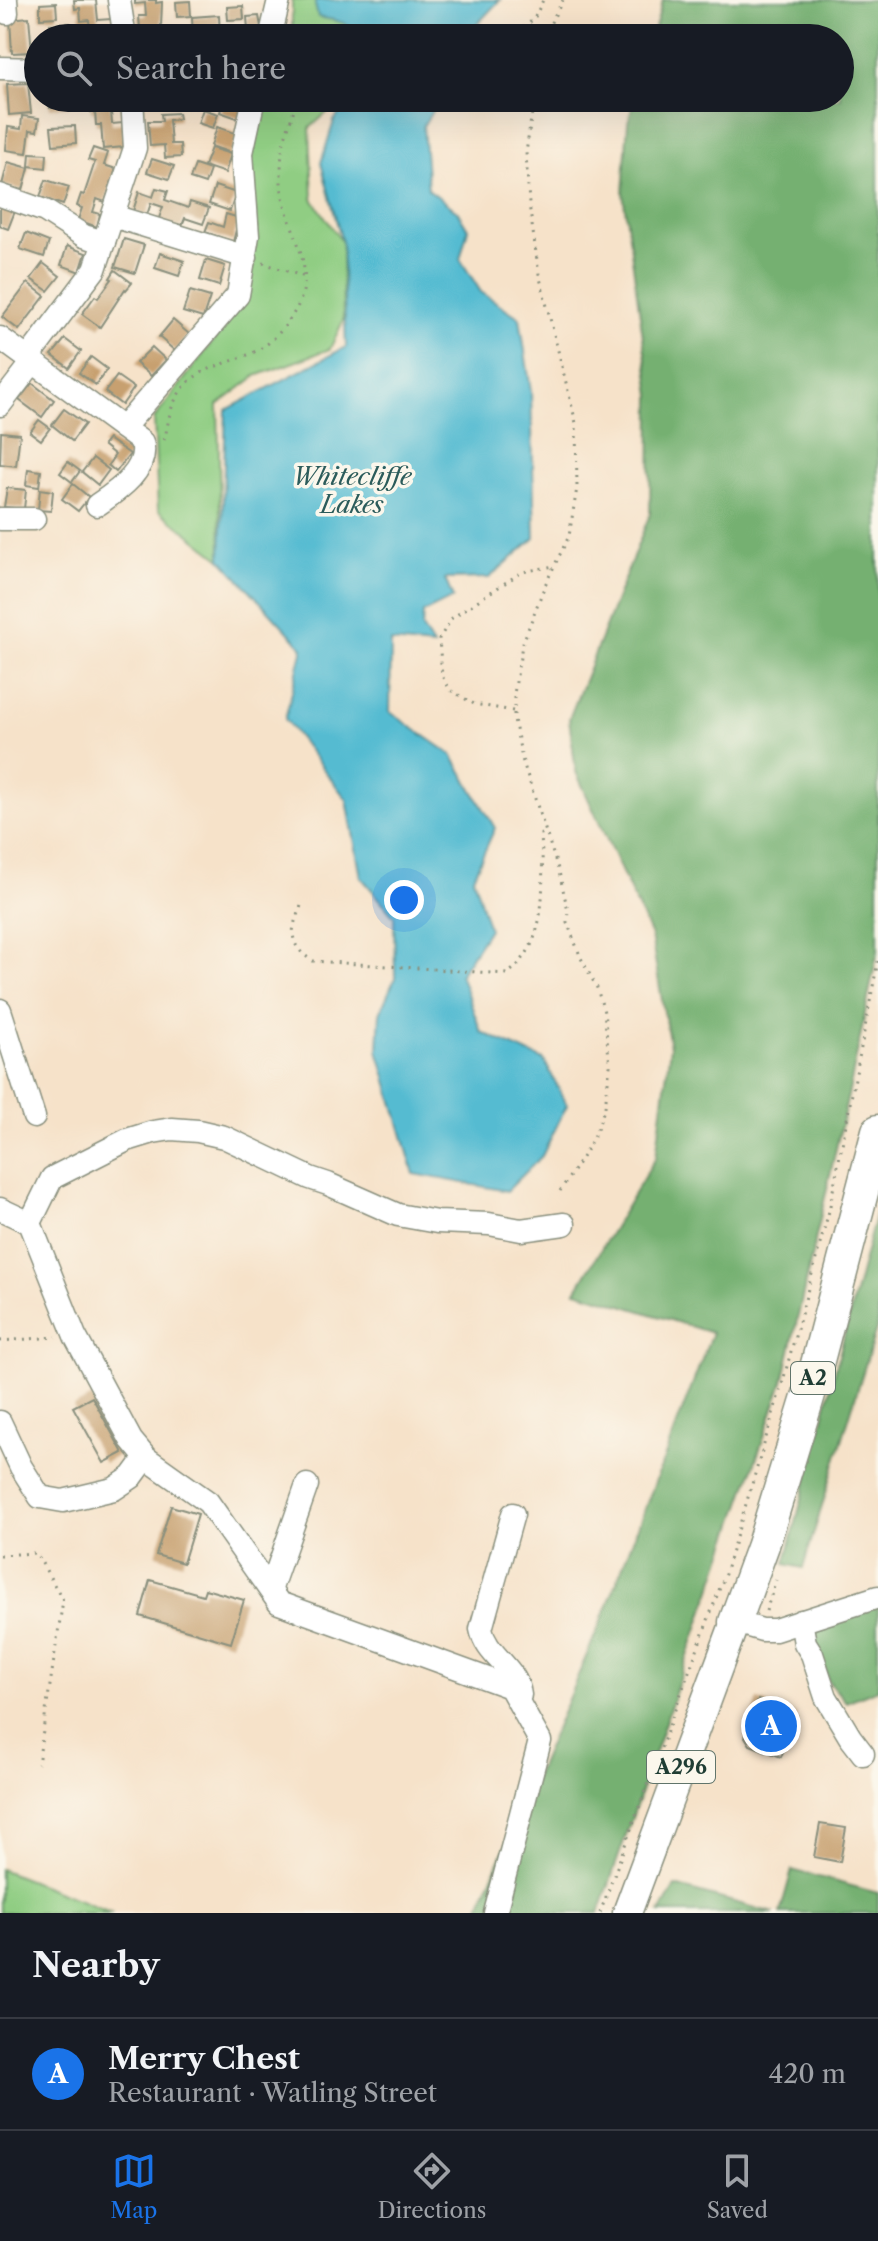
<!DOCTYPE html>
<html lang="en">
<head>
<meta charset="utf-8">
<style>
  body { margin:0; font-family:"Libre Caslon Text",serif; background:#242831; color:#f1f3f6 }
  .you { position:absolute; left:404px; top:900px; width:28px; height:28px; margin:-20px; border:6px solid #fff; border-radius:50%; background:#1a73e8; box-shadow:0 0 0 12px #1a73e833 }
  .badge { display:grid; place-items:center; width:52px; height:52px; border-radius:50%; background:#1a73e8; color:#fff; font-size:26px; font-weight:700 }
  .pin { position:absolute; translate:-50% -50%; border:4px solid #fff; box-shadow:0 2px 8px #0006 }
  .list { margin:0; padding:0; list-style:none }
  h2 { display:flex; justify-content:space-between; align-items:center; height:104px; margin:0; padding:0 32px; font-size:34px }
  h2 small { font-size:26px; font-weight:400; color:#9ea1a6 }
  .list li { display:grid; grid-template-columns:52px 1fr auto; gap:24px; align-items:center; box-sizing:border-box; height:112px; padding:0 32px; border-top:2px solid #363941 }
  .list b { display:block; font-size:30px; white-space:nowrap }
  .list p { margin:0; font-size:26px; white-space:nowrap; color:#9ea1a6 }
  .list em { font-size:26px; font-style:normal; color:#9ea1a6 }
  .icon { flex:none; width:44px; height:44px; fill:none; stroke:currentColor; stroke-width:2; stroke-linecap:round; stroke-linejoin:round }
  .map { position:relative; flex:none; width:878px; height:1913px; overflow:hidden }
  .search { position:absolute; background:#171b24; box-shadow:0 8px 32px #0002; left:24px; right:24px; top:24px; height:88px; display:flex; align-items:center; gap:20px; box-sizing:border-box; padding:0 28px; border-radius:44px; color:#9ea1a6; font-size:30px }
  .sheet { height:216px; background:#171b24 }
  nav { display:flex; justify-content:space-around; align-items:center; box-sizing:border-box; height:112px; border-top:2px solid #363941; background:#171b24; font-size:22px; color:#9ea1a6 }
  nav a { display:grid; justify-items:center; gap:4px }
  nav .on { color:#1a73e8 }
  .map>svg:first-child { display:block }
  .green { fill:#90cd83; stroke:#58855c; stroke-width:2 }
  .forest { fill:#74b071; stroke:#4a7652; stroke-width:2 }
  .water { fill:#54bbd1; stroke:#3a7c82; stroke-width:2 }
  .building { fill:#c7a070 }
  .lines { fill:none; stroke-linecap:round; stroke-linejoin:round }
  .minor-casing { stroke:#8a907e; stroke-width:25 }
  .major-casing { stroke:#8a907e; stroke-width:31 }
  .highway-casing { stroke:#8a907e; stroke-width:35 }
  .path { stroke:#8a907e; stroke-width:3; stroke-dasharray:2 6; stroke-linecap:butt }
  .minor { stroke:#fff; stroke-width:22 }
  .major { stroke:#fff; stroke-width:28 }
  .highway { stroke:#fff; stroke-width:32 }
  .labels { text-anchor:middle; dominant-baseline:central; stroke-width:7; stroke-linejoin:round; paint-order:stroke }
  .shield { fill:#fbf7ec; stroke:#61756b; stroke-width:2 }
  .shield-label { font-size:20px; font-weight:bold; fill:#1f3d34 }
  .water-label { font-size:24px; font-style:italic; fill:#2c5c5b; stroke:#fbf7ec }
</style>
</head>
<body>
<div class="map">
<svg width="878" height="1913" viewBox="0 0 878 1913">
  <rect width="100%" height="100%" fill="#fbf7ec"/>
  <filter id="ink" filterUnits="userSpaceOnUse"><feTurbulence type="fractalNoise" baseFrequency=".0125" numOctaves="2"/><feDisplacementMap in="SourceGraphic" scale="16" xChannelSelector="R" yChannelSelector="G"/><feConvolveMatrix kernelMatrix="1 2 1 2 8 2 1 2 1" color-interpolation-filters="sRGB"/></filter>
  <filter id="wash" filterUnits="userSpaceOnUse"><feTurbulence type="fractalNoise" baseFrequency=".006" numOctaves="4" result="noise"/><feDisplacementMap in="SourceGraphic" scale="32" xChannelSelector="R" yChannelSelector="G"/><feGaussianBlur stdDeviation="1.8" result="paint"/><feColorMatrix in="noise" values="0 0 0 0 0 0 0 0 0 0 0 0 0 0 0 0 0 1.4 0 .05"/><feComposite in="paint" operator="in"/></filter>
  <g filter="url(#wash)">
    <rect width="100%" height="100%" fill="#f6e2c9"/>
    <g class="green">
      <path d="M292,0H315V5L352,27L356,34L292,38Z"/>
      <path d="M266,98H343L310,128L313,199L342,242L343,321L330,349L256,376L218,405L221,559L158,510L154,419L246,298L251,157Z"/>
      <path d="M0,1869L113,1913H0Z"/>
    </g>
    <g class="forest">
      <path d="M663,0H878V950L850,1087L783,1382L599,1913H477L606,1610L712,1333L576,1291L656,1157L670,1047L651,936L576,772L569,719L650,514L651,395L623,193L628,122L635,98H840V38H652Z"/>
      <path d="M878,1205V1323L803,1568L785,1564Z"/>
      <path d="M878,1605V1689L846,1702L828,1681L812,1632Z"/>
      <path d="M792,1870L878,1893V1913H780Z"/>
      <path d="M675,1886L774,1913H775H660Z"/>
    </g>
    <g class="water">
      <path d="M315,0H500L464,38H358C351,21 334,20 318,17L315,5Z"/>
      <path d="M350,98H440L423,126L428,189L457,211L468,229L460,259L481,292L520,318L531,391L535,538L489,578L445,579L453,598L423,613L422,628L433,646L391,642L390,712L452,755L495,828L473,877L489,929L460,974L481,1032L544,1060L567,1105L542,1156L507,1191L414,1174L378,1050L380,1013L395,978L394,916L361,877L347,800L285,719L303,648L221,559L226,410L346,347L342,242L321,163L334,121Z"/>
    </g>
    <g id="blocks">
      <g class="building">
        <path d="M74,0H96L98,20L111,19L112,38H91L89,20L81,21L80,8L75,9Z"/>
        <path d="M135,0H156V3L162,2L161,27L140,29L139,16H146L145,3L135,4Z"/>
        <path d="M190,1L191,16L177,17L176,2Z"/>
        <path d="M56,3L57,17L40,18V4Z"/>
        <path d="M243,6L244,19L228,20L227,7Z"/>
        <path d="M219,15L220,38H193L192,17Z"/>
        <path d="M259,16L263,38H234L233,31L248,30L247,17Z"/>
        <path d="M29,17L32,52L12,53L10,19Z"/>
        <path d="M70,23L71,36L51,38L50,24Z"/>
        <path d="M160,29L161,38H141V30Z"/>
        <path d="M28,83L31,113L9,115L7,84Z"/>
        <path d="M49,98H69L70,106L50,108Z"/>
        <path d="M90,98L110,99L112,124L123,123L124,147L103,149L101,125H96L95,112H91Z"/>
        <path d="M224,98H235L246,102L240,119L220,112Z"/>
        <path d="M203,109L218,114L213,128L198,123Z"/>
        <path d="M178,113L179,119L169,120L171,144H180L181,157L165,158L164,145L150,146L148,121H162L161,114Z"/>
        <path d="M22,116L39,118L37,131L30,130L27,153L6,150L8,127L21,129Z"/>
        <path d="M75,126L76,143L53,145L51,127Z"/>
        <path d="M217,127L238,134L231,153L211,146Z"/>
        <path d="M93,148L108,153L104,165L116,169L105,202L97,199L93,212L100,214L97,227L78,220L82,208L77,206L81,194L84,195L95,162L88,160Z"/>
        <path d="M211,148L231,154L225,173L204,166Z"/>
        <path d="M30,153L47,154L46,168L29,166Z"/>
        <path d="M152,159L174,166L169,179L147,172Z"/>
        <path d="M8,162L29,168L23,190L2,185Z"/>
        <path d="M195,165L210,170L205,184L190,179Z"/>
        <path d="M46,180L69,187L63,205L40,197Z"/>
        <path d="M215,186L236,193L230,211L209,204Z"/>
        <path d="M156,188L168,191L165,200L188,208L190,202L209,208L203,224L185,218L181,228L158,221L163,207L151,203L147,215L133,211L139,192L153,197Z"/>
        <path d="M0,206L15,211L8,229L0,226Z"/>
        <path d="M226,214L239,218L233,242L205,232L209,222L223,227Z"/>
        <path d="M26,233L49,242L44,257L20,249Z"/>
        <path d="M124,239L144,245L135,273L115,267Z"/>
        <path d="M67,246L86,253L80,272L61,265Z"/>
        <path d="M160,253L184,261L179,276L155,268Z"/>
        <path d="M206,260L225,266L219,286L200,280Z"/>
        <path d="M43,263L60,276L48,291L31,279Z"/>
        <path d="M115,270L132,283L126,290L125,289L100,327L82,314L95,296L98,298L112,279L110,278Z"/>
        <path d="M28,283L45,296L19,330L2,317Z"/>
        <path d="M190,291L210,297L203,318L183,312Z"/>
        <path d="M173,320L189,334L175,351L159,337Z"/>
        <path d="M65,339L81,351L69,368L52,355Z"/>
        <path d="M152,347L166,360L151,376L136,363Z"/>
        <path d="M91,357L107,369L96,385L79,373Z"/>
        <path d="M117,376L134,388L122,405L105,392Z"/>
        <path d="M32,383L54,400L42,417L19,400Z"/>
        <path d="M64,409L85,424L72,441L52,425Z"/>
        <path d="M39,420L50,428L41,440L30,432Z"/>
        <path d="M1,432L20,434L16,466L0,464Z"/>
        <path d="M108,439L130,454L116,472L108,465L115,455L103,445Z"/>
        <path d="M93,458L109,470L98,485L82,472Z"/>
        <path d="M68,462L80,471L72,482L60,473Z"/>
        <path d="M28,469L41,471L39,487L26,485Z"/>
        <path d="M73,484L89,497L78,511L62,499Z"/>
        <path d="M7,488L26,490L24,509L4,507Z"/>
        <path d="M40,489L53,491L51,511L38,510Z"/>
        <path d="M92,1397L123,1453L104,1463L73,1407Z"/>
        <path d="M171,1506L198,1514L183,1563L156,1555Z"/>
        <path d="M150,1580L203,1595L205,1589L244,1600L231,1643L140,1616Z"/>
        <path d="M758,1700L797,1715L781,1757L750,1745L745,1737Z"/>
        <path d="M820,1824L846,1828L840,1862L814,1857Z"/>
      </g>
    </g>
  </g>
  <g filter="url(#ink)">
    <use href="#blocks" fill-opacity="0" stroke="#8a907e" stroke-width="2"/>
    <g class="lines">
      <g class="minor-casing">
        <g id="minor">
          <path d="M6,0L7,13"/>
          <path d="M119,0L125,38"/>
          <path d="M270,38L279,0"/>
          <path d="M0,68L38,69"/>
          <path d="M0,195L45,211L84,236L104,242"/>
          <path d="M113,216L246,257"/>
          <path d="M0,338L142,442C150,470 116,492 97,505"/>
          <path d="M28,358L95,269L135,148L132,98"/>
          <path d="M0,405L33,362"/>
          <path d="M123,428L238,295L248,236L242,153L254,98"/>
          <path d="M0,519H34"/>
          <path d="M0,1010L34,1117"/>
          <path d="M0,1209L30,1223L75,1336L131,1440L146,1458L208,1502L279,1603L510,1687L540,1741L495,1913"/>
          <path d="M30,1223L52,1178L127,1140L153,1132L172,1129L198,1131L224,1137L310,1178L328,1184L398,1215L437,1222L489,1224L521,1230L564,1224"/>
          <path d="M0,1422L21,1467L40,1497L63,1501L114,1489L132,1477L146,1458"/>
          <path d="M513,1514L481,1629C486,1656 517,1667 520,1695"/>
          <path d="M271,1588L307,1485"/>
          <path d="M801,1621L805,1643L812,1654L826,1697L850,1737L863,1754"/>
          <path d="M735,1622L762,1630H775L878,1597"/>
        </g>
      </g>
      <g class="major-casing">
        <path id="major" d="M627,1913L735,1622"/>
      </g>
      <g class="highway-casing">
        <path id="highway" d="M735,1622L763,1545L810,1391L878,1131"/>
      </g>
      <g class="path">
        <path d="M346,38L377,36V38"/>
        <path d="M511,38L534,19L543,0"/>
        <path d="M547,38L549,26L563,0"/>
        <path d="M513,98L520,106L531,111"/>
        <path d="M534,98L526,153L529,204L539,274L576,423L577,488L569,536L545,585L522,645L514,694V719L522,759L559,872L568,911L567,922L581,958L597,988L604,1012L610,1066L605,1107L596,1132L583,1156L560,1191"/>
        <path d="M263,263L305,277"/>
        <path d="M164,440C167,431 168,420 171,410C188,364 222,369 258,350C273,342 287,325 295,311C322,266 283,226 281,182C281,170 281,156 283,145C287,129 294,114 296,98"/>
        <path d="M513,711L474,704L450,690L442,676L439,639L452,618L477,601L522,572L554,566"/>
        <path d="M301,906C290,930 288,946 313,961L507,974C550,944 543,880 541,834L545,829"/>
        <path d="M0,1341L56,1337"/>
        <path d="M0,1555L36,1553L63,1600L38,1764"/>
        <path d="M766,1611L776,1580"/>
        <path d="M600,1913L725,1574L783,1381L829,1211L878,961"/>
      </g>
      <use href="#minor" class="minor"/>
      <use href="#major" class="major"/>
      <use href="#highway" class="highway"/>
    </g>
  </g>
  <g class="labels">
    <g class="shield">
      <rect x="791" y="1362" width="44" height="32" rx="6"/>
      <rect x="647" y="1751" width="68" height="32" rx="6"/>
    </g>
    <g class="shield-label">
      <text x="813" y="1378">A2</text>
      <text x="681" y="1767">A296</text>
    </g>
    <g class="water-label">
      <text x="352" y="476">Whitecliffe<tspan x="352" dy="28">Lakes</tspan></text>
    </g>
  </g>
</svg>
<div class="you"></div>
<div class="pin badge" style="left:771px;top:1726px">A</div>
<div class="search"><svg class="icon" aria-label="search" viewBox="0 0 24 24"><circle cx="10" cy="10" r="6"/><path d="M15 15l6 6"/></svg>Search here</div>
</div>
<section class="sheet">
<h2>Nearby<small></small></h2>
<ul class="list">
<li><span class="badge">A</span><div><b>Merry Chest</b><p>Restaurant · Watling Street</p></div><em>420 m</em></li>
</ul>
</section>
<nav>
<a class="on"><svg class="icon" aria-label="map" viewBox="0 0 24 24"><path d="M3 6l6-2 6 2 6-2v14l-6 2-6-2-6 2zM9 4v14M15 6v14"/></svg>Map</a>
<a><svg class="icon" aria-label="directions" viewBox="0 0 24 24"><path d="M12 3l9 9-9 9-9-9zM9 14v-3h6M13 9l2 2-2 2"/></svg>Directions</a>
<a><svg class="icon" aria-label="saved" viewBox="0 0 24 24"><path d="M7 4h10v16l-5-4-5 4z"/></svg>Saved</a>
</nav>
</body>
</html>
